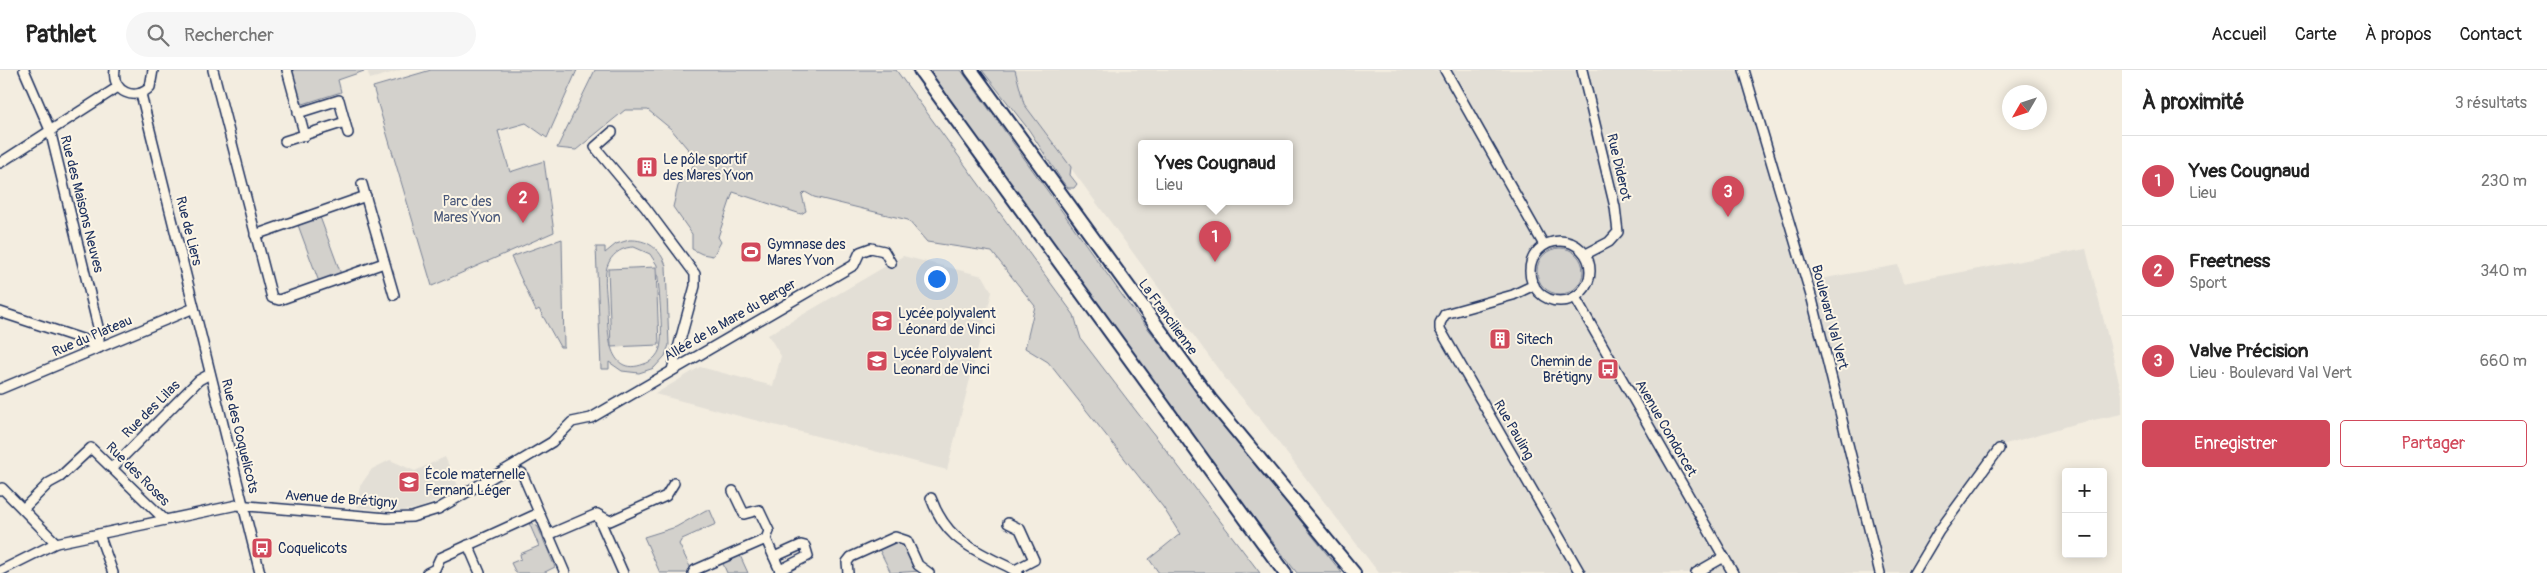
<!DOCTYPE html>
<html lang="fr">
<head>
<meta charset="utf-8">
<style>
  body { margin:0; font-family:Pangolin,sans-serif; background:#f6f6f6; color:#222 }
  .controls { position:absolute; right:15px; bottom:15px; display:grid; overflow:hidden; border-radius:5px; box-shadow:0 2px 12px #0003 }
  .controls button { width:45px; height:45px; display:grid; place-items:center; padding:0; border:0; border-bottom:1px solid #e0e0e0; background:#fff; color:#222; font:25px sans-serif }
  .compass { position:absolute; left:2002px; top:15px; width:45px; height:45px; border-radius:50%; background:#fff; box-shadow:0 2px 12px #0003; rotate:231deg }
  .you { position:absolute; left:936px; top:208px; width:18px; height:18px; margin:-12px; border:4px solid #fff; border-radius:50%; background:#1a73e8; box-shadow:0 0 0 8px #1a73e833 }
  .badge { display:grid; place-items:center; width:32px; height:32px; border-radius:50%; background:#d1495b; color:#fff; font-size:16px; font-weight:700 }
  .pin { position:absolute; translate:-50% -41px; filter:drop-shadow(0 1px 2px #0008) }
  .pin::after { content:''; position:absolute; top:26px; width:18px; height:15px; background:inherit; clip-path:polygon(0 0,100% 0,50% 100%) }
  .popup { position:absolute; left:1138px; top:70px; width:155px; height:65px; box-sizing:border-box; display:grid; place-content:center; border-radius:5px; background:#fff; filter:drop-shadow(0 1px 4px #0005); font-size:16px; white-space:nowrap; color:#767676 }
  .popup b { font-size:19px; color:#222 }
  .popup::after { content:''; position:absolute; left:50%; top:100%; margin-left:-10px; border:10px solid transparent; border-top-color:#fff }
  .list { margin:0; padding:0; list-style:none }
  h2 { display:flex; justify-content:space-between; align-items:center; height:65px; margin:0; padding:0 20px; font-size:21px }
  h2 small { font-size:16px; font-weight:400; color:#767676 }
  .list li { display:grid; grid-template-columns:32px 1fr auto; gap:15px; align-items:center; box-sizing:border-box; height:90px; padding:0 20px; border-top:1px solid #e0e0e0 }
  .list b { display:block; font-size:19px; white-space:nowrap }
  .list p { margin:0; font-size:16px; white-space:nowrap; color:#767676 }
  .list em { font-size:16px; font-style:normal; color:#767676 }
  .actions { display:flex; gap:10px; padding:15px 20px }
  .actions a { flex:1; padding:11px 0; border:1px solid #d1495b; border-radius:5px; text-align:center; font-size:18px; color:#d1495b }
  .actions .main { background:#d1495b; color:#fff }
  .icon { flex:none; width:28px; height:28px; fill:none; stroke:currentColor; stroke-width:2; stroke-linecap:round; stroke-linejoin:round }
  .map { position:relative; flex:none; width:2122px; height:503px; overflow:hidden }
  header { display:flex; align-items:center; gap:30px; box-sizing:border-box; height:70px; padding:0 25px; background:#fff; border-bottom:1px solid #e0e0e0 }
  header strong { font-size:24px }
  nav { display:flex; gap:28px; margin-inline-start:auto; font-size:18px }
  .search { width:350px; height:45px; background:#f6f6f6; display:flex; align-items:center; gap:12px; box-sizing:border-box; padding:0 18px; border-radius:28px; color:#767676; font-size:19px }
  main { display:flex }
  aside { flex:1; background:#fff }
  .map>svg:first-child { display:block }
  .built { fill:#e3dfd6; fill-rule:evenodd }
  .green { fill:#d3d1cc; stroke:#778095; fill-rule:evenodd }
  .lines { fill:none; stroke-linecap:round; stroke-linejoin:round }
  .minor-casing { stroke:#1b2f5e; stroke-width:12 }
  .highway-casing { stroke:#1b2f5e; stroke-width:16 }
  .minor { stroke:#fcf5e5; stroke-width:9 }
  .highway { stroke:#fcf5e5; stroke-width:12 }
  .labels { text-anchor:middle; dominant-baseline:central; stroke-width:4; stroke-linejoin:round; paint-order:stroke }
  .poi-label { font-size:14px; fill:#1b2f5e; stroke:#fcf5e5; text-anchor:start }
  .street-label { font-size:14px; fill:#1b2f5e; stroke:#fcf5e5 }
  .park-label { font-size:14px; fill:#49587a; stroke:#fcf5e5 }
</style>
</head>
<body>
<header>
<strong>Pathlet</strong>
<div class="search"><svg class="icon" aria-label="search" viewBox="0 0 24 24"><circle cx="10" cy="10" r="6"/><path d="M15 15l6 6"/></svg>Rechercher</div>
<nav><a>Accueil</a><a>Carte</a><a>À propos</a><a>Contact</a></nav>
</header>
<main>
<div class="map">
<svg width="2122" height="503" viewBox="0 0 2122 503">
  <rect width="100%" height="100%" fill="#f3ede0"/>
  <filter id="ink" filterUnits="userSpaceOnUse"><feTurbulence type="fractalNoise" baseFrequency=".02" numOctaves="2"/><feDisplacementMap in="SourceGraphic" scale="10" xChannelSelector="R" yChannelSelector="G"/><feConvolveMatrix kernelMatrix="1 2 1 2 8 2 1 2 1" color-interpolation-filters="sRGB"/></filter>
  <g filter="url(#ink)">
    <g class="built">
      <path d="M367,0H402L370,9Z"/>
      <path d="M1015,0H1739L1747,18L1803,212L1898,195L1903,213L2086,179L2122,324V344L2074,354L1995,377L1934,458L1906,503H1379L1261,350L1224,307L1024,34ZM1141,73H1289V131H1141Z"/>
      <path d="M903,186L983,206L992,222L947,400L655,324L700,297L773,316L781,286L768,265Z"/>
      <path d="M445,387L459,418L443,428L420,438L403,441L359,438L357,435L360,416L372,399L390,390L415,401Z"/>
    </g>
    <g class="green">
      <path d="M291,0H367L338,10L341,22L303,34L299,27Z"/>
      <path d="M431,0H577L547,68L526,53L498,61L510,102L544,91L554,162L432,216L373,17Z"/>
      <path d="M595,0H896L1074,245L1081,269L1260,503H1159L1149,489L1180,464L1163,437L1048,292L1025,278L1035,236L992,182L927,172L908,150L814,127L805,122L802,125L806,141L801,144L733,122L718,167L721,172L713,186L702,184L692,179V164L673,137L678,116L697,90L671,59L648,40H625L576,80L557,78Z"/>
      <path d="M925,0H961L1127,232L1342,503H1297L1219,402Z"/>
      <path d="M982,0H1015L1024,34L1071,97L1070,105L1077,114L1074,118H1068L1062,111L1029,60Z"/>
      <path d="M320,147L341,204L319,212L298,155Z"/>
      <path d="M562,169L564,277H560L539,239L536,241L511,187Z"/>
      <path d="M629,170C647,169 661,179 666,196L669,275L665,286L654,298L639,303L622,301L609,292V299H601L596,177H605V183L616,174ZM634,177L650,184L657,195C658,213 664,264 660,278C658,286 651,292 644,294C605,309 608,255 607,233C606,220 603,203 609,192C614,182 624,177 634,177Z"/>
      <circle cx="1560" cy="201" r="23"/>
      <path d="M656,197L659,275L611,277L608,199Z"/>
      <path d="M706,440H710L716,454L682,469L679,474L693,503H660L644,467L676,457Z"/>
      <path d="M531,452L538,457L555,497L543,503H516L511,493L521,489L520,484L539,476L529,453Z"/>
      <path d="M895,470L904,473L921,501L891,503L878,477Z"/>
      <path d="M738,481L748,503H727L721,489Z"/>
    </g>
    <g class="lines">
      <g class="minor-casing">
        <g id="minor">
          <path d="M115,0C111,22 136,32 150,17L153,0"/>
          <path d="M213,0L272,228L279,230L384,193"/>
          <path d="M287,0L305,66"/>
          <path d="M1445,0L1544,175"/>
          <path d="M1582,0L1615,137L1618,162L1609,172L1586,184"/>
          <path d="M1744,0L1812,229L1880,503"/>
          <path d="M141,24L260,503"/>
          <path d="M298,43L339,30L348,63"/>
          <path d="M612,62L595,77L645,137L695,204V216L672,300"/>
          <path d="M285,71L345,52"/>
          <path d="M0,93L118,17"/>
          <path d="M362,114L394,225"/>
          <path d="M255,165L366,126"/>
          <circle cx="1560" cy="201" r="30"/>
          <path d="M1534,215L1513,225L1445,244L1440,253V259L1580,503"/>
          <path d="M1575,227L1733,503"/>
          <path d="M0,242L85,270L99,278V261L50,60L24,0"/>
          <path d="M0,319L194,238"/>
          <path d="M113,397L199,310L210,304"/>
          <path d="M522,403L565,503"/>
          <path d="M0,420L2,418L56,473"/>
          <path d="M733,421L744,444L759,440L769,461L766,469"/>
          <path d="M931,428C944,463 962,474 994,490C1002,494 1011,497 1018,503"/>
          <path d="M23,439L49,413L60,407L91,378L165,450"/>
          <path d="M597,444L623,503"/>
          <path d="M1008,453L1020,459L1034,490L1015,500"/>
          <path d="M99,464L113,503"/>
          <path d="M548,465L597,444L610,451L666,426L674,413"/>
          <path d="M468,475L480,503"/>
          <path d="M774,487L801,475L805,476L808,486L780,500"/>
          <path d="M0,501L56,473L237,435L387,448L412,447L438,439L517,393L552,372L572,352L591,348L854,195L860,182L871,178L884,181L891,193"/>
          <path d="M427,503L435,499L440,488L539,443"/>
          <path d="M693,503L695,500L766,469L781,503"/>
          <path d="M848,503L847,492L851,487L895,467L907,471L918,495L929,503"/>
          <path d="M1696,503L1724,487"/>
          <path d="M1914,503L1939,461L1999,379"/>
        </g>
      </g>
      <g class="highway-casing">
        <g id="highway">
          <path d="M920,0L1285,503"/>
          <path d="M971,0L1210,329L1354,503"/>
        </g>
      </g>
      <use href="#minor" class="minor"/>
      <use href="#highway" class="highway"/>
    </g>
  </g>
  <defs>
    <g id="building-square" transform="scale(1.125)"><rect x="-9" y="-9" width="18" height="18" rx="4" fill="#d1495b" stroke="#fcf5e5"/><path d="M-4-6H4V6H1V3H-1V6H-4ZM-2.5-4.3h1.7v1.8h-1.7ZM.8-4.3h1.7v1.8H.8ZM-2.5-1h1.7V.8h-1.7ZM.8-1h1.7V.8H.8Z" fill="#fff"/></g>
    <g id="stadium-square" transform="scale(1.125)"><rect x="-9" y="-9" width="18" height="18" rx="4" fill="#d1495b" stroke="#fcf5e5"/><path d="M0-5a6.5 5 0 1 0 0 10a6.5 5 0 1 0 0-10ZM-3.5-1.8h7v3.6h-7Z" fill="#fff"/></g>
    <g id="school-square" transform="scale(1.125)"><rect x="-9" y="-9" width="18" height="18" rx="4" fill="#d1495b" stroke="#fcf5e5"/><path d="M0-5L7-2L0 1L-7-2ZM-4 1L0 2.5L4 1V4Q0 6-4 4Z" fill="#fff"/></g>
    <g id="bus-square" transform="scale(1.125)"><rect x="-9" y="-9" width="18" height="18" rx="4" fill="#d1495b" stroke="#fcf5e5"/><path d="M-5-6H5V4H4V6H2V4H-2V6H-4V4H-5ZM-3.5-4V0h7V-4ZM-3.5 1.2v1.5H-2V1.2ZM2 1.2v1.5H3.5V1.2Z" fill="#fff"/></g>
  </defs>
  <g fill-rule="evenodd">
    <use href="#building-square" x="647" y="97"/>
    <use href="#stadium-square" x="751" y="182"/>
    <use href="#school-square" x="882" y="251"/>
    <use href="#building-square" x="1500" y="269"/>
    <use href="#school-square" x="877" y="291"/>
    <use href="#bus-square" x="1608" y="299"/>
    <use href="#school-square" x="409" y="412"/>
    <use href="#bus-square" x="262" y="478"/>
  </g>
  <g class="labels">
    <g class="poi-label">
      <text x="663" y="89">Le pôle sportif<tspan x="663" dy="16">des Mares Yvon</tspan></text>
      <text x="767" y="174">Gymnase des<tspan x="767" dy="16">Mares Yvon</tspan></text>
      <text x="898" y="243">Lycée polyvalent<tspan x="898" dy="16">Léonard de Vinci</tspan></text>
      <text x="1516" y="269">Sitech</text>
      <text x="893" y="283">Lycée Polyvalent<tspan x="893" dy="16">Leonard de Vinci</tspan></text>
      <text x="1592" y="291" text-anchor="end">Chemin de<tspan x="1592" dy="16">Brétigny</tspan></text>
      <text x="425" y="404">École maternelle<tspan x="425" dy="16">Fernand Léger</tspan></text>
      <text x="278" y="478">Coquelicots</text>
    </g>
    <g class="street-label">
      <text transform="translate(1619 97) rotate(77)">Rue Diderot</text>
      <text transform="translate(82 134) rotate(76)">Rue des Maisons Neuves</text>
      <text transform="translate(189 161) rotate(76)">Rue de Liers</text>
      <text transform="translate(1168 247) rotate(54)">La Francilienne</text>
      <text transform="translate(1830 247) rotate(75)">Boulevard Val Vert</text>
      <text transform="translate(730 250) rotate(-30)">Allée de la Mare du Berger</text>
      <text transform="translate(92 266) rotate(-23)">Rue du Plateau</text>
      <text transform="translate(151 339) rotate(-45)">Rue des Lilas</text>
      <text transform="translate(1666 358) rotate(60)">Avenue Condorcet</text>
      <text transform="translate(1514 360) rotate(60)">Rue Pauling</text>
      <text transform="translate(240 366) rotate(76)">Rue des Coquelicots</text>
      <text transform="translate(138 404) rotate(45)">Rue des Roses</text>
      <text transform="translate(341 429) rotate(4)">Avenue de Brétigny</text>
    </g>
    <g class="park-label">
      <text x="467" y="131">Parc des<tspan x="467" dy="16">Mares Yvon</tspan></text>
    </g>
  </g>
</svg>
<div class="controls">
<button>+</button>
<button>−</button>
</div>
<svg class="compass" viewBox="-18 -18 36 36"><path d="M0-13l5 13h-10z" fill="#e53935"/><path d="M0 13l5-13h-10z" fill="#767676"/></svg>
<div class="you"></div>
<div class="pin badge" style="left:1215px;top:192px">1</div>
<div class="popup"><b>Yves Cougnaud</b>Lieu</div>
<div class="pin badge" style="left:523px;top:153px">2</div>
<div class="pin badge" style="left:1728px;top:147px">3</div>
</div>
<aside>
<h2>À proximité<small>3 résultats</small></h2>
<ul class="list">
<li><span class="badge">1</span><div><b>Yves Cougnaud</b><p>Lieu</p></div><em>230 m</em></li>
<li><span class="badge">2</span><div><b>Freetness</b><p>Sport</p></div><em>340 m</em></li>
<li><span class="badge">3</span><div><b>Valve Précision</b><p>Lieu · Boulevard Val Vert</p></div><em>660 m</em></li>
</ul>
<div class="actions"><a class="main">Enregistrer</a><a>Partager</a></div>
</aside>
</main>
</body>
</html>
